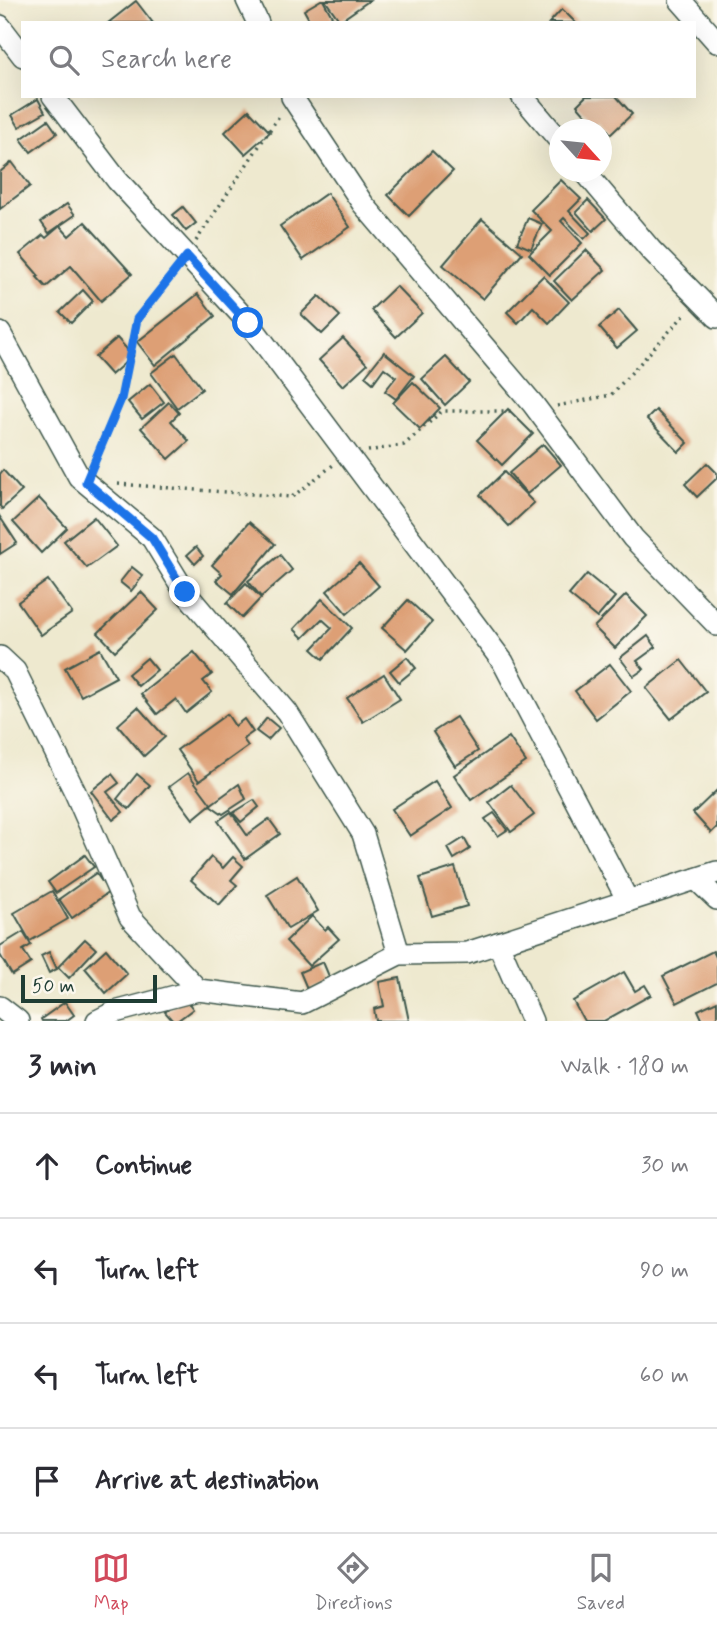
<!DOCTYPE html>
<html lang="en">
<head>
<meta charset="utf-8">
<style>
  body { margin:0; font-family:Mynerve,sans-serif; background:#f2f2f3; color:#2b2b33 }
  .compass { position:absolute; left:549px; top:119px; width:63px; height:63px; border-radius:50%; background:#fff; box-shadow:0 7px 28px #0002; rotate:117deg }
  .scale { position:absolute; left:21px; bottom:18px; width:136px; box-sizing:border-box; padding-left:7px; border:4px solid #1f3d34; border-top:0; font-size:19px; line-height:24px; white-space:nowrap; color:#1f3d34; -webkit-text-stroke:5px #fbf7ec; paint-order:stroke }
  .stop { position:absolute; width:21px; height:21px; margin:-16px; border:5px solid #1a73e8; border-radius:50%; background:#fff }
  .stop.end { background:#1a73e8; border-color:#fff; box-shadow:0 2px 7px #0008 }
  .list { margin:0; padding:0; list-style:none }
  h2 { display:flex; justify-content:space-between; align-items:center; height:91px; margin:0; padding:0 28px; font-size:30px }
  h2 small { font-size:23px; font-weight:400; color:#7c7c81 }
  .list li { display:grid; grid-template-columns:46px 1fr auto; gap:21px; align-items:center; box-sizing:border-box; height:105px; padding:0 28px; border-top:2px solid #e1e1e2 }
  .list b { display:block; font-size:26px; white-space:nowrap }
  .list em { font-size:23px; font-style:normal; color:#7c7c81 }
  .icon { flex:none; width:38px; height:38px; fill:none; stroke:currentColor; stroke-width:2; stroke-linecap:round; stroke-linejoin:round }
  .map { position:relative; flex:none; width:717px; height:1021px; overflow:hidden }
  .search { position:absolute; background:#fff; box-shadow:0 7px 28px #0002; left:21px; right:21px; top:21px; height:77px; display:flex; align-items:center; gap:18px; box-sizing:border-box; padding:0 24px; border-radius:0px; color:#7c7c81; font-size:26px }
  .sheet { height:511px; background:#fff }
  nav { display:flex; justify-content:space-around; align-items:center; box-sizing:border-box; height:98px; border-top:2px solid #e1e1e2; background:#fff; font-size:19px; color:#7c7c81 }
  nav a { display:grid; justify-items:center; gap:4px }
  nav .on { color:#d1495b }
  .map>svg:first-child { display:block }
  .building { fill:#dd9f74 }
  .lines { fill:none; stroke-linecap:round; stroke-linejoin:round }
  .minor-casing { stroke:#3e574b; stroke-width:24 }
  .path { stroke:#3e574b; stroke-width:3.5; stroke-dasharray:2 5; stroke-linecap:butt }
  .minor { stroke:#fff; stroke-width:21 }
  .route { stroke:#1a73e8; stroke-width:9 }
</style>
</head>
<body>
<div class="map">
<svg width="717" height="1021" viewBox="0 0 717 1021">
  <rect width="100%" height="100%" fill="#fbf7ec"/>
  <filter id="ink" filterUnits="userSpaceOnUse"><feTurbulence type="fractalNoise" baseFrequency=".0143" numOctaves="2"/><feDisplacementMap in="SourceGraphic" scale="14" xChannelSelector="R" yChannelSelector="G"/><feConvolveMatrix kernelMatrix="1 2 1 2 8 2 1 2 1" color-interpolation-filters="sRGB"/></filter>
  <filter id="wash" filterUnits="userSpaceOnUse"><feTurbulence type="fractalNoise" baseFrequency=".00686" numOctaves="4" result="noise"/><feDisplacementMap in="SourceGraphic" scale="28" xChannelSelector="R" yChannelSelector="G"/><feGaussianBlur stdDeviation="1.57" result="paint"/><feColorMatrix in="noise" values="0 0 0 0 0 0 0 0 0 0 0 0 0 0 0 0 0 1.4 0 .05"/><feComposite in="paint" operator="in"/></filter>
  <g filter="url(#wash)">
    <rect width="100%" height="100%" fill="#eee9cf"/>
    <g id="blocks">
      <g class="building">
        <path d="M321,0H323L335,22L311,23L304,10Z"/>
        <path d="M325,0H370L340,21Z"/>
        <path d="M136,1L153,23H108Z"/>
        <path d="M562,9L576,23H549Z"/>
        <path d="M586,96H616L632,114L611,134L598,119L593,123L577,105Z"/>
        <path d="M38,99L45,112L19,127L12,115Z"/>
        <path d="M249,110L270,132L245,154L225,132Z"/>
        <path d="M48,120L57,133L31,152L21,139Z"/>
        <path d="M432,151L453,171L409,216L388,195Z"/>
        <path d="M12,162L30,186L0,209V172Z"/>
        <path d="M561,180L581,199L569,211L590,233L584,239L564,218L561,221L582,243L550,275L529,254L552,231L531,210Z"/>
        <path d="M327,193L350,227L303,260L280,226Z"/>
        <path d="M588,200L606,219L593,231L576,212Z"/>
        <path d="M67,204L75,215L49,233L41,222Z"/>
        <path d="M183,207L196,223L186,231L173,215Z"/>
        <path d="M528,218L542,224L531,249L517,243Z"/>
        <path d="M482,219L522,253L483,299L443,265Z"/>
        <path d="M85,222L132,274L101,301L71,266L46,287L37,277L39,276L20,254L43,235L46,238L60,226L69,236Z"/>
        <path d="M586,250L605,270L572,300L554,281Z"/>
        <path d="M543,276L569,302L549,323L533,307L518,323L507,312Z"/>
        <path d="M396,286L422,313L396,337L371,310Z"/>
        <path d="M83,290L93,301L71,323L60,312Z"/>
        <path d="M198,294L215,316L155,365L137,342Z"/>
        <path d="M319,296L340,316L322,334L301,314Z"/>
        <path d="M619,310L637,331L617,348L599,327Z"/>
        <path d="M117,338L133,356L111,375L95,357Z"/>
        <path d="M343,338L367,364L343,386L319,360Z"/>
        <path d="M384,352L414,376L396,399L385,391L396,377L384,368L373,383L365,376Z"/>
        <path d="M176,354L202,389L177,408L151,373Z"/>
        <path d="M446,357L469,382L445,405L422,379Z"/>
        <path d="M413,382L440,408L420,429L393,403Z"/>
        <path d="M150,384L164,402L142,419L128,402Z"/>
        <path d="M169,402L179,413L171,421L189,441L169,459L141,428Z"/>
        <path d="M508,409L533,434L502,465L477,440Z"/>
        <path d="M656,410L688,443L679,452L647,419Z"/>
        <path d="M543,444L561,465L527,494L509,473Z"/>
        <path d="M707,463L717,473V478L697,497L685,484Z"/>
        <path d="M3,470L22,491L2,509L0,506V474Z"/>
        <path d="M504,472L534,503L509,526L480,495Z"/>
        <path d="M39,498L67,528L41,553L13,522Z"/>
        <path d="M0,517L17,543L0,554Z"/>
        <path d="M94,517L117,546L87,568L64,541Z"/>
        <path d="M249,522L275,544L233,594L216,580L222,574L212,565Z"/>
        <path d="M196,547L203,556L195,564L187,555Z"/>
        <path d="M280,555L292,570L261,597L248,581Z"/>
        <path d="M359,563L379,586L347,614L327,591Z"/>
        <path d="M132,567L143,576L131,591L120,582Z"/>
        <path d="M587,574L615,597L597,618L569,595Z"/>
        <path d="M48,580L72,613L41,635L18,602Z"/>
        <path d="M246,583L261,598L242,618L227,603Z"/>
        <path d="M141,592L158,610L115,651L98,633Z"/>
        <path d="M626,595L647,616L615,648L594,627Z"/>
        <path d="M322,599L352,628L323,659L312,649L332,628L322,619L303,638L294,629Z"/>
        <path d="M408,600L432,622L407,650L382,628Z"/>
        <path d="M648,636L656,647L637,661L644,669L634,676L620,658Z"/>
        <path d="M100,649L116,677L81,696L65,668Z"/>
        <path d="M194,652L212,674L203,681L212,692L186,713L176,699L157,714L141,694Z"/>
        <path d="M407,657L416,668L399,682L390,671Z"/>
        <path d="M147,658L157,670L138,686L128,674Z"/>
        <path d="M681,660L706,692L671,719L646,688Z"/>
        <path d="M610,664L631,691L596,719L575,691Z"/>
        <path d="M384,674L400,699L363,722L347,698Z"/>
        <path d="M138,707L165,737L144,756L118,725Z"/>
        <path d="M227,714L235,726L244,719L253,732L243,739L248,746L199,781L177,750Z"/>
        <path d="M456,717L478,751L455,766L433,732Z"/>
        <path d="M267,718L279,728L268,740L256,731Z"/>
        <path d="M509,737L526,762L471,800L454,775Z"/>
        <path d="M188,773L211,804L193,819L169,787Z"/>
        <path d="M112,774L119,783L107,792L123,812L113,820L91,791Z"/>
        <path d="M137,774L150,785L129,809L117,799Z"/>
        <path d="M435,781L452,808L410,836L392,809Z"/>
        <path d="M239,784L246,799L223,814L210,805Z"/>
        <path d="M511,785L534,815L511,832L489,802Z"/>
        <path d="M717,790V827L711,833L693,813Z"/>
        <path d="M254,800L259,807L241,822L233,813Z"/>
        <path d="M231,812L247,835L269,819L280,834L245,859L218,821Z"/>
        <path d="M494,813L507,830L498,836L485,819Z"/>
        <path d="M464,838L470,849L454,859L448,848Z"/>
        <path d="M85,855L94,867L56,893L48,882Z"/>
        <path d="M211,857L223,868L233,857L243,866L231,880L237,885L219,905L191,880Z"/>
        <path d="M455,867L467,906L432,916L420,878Z"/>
        <path d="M96,873L109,892L72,918L59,899Z"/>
        <path d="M297,876L318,911L288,929L267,895Z"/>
        <path d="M52,891L68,919L30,941L14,913Z"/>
        <path d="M312,916L325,930L328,927L339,939L309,966L286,941Z"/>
        <path d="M23,932L31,945L23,950L31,963L12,975L0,955V946Z"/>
        <path d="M85,939L96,949L69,978L58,967Z"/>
        <path d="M106,949L127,974L106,993L85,968Z"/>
        <path d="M713,951L717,959V983L677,1003L663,976Z"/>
        <path d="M49,952L57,969L49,973L41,956Z"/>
        <path d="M323,962L331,981L308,991L300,972Z"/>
        <path d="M624,972L635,991L645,985L651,995L604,1021H584L573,1001Z"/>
        <path d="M400,978L409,1021H376L374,1009L384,1006L379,982Z"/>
        <path d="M184,997L193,1009L177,1021H173L165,1012Z"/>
        <path d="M717,1001V1021H703L698,1010Z"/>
        <path d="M65,1002L74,1015L66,1021H42L41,1019Z"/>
      </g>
    </g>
  </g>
  <g filter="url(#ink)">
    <use href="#blocks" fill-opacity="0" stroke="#3e574b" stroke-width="2"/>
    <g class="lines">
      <g class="minor-casing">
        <g id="minor">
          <path d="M247,0L258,23"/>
          <path d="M680,0L717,42"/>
          <path d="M0,26L23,56"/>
          <path d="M53,96L117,180L249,323L503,662L628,901"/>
          <path d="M522,96L560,141"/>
          <path d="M292,97L363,204L533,404L633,538L717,625"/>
          <path d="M585,172L651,250L717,317"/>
          <path d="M0,333L79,477L152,538L185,592L287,712L363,834L399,954"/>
          <path d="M0,657L15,671L75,792L130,917L198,990"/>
          <path d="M696,879L717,899"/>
          <path d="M498,943L532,1021"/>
          <path d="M0,1007L18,1021"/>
          <path d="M97,1021L115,1012L198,990L302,1003L399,954L467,953L717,872"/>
        </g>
      </g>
      <g class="path">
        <path d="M196,241L281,113"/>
        <path d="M557,406L611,395L687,312"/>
        <path d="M368,451L404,445L442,411H515"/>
        <path d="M93,466L121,399L137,319L176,270"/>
        <path d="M118,484L292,497L333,465"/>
      </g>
      <use href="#minor" class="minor"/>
    </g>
  </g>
  <g class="lines" filter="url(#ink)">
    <path class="route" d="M185,592L152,538L86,482L121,399L137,319L187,256L248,323"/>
  </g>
</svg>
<svg class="compass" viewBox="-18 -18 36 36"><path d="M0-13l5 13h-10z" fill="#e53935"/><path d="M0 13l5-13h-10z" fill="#7c7c81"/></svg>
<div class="scale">50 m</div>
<div class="stop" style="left:248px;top:323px"></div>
<div class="stop end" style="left:185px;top:592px"></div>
<div class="search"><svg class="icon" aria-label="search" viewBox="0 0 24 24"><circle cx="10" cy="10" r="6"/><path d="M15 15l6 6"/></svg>Search here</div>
</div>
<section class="sheet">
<h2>3 min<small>Walk · 180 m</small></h2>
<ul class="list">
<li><svg class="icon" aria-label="ahead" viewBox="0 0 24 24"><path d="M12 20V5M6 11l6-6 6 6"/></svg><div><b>Continue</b></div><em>30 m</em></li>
<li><svg class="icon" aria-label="left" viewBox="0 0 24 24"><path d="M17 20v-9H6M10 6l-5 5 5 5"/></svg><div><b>Turn left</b></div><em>90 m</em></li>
<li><svg class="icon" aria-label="left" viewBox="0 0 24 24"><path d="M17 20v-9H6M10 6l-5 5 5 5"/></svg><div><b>Turn left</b></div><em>60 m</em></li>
<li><svg class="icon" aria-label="arrive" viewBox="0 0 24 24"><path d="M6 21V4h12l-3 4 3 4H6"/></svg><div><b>Arrive at destination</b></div></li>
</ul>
</section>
<nav>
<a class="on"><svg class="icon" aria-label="map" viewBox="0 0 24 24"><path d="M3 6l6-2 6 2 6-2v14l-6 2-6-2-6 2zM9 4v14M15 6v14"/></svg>Map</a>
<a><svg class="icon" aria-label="directions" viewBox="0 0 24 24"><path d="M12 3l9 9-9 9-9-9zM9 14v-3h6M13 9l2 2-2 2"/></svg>Directions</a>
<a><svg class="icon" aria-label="saved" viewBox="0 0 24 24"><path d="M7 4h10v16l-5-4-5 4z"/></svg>Saved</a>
</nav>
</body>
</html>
